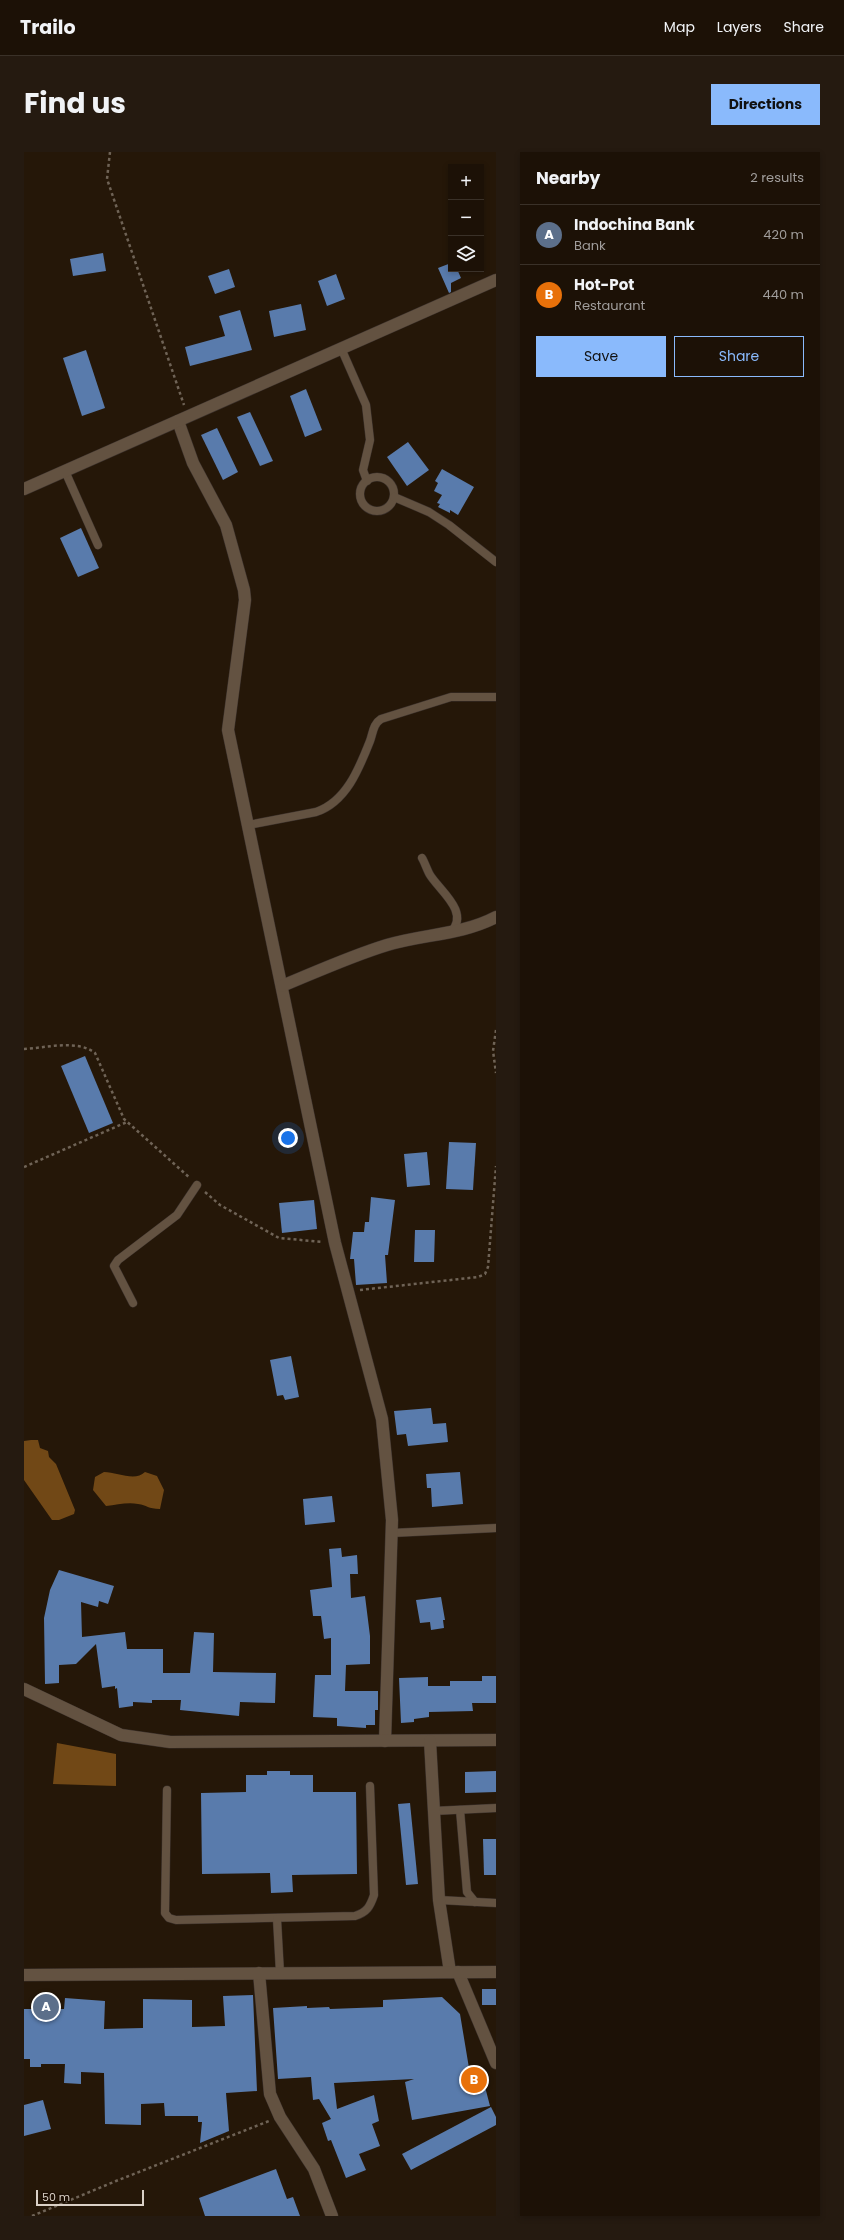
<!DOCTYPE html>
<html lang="en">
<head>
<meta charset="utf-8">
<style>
  body { margin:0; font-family:Poppins,sans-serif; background:#251a10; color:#f1f3f6 }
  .controls { position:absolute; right:12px; top:12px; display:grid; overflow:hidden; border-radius:0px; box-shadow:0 2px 6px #0003 }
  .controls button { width:36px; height:36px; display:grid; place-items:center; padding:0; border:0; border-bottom:1px solid #3a3128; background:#1c1106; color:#f1f3f6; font:20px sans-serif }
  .scale { position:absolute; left:12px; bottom:10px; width:108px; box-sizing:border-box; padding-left:4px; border:2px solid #dad0c6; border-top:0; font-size:11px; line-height:14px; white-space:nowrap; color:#dad0c6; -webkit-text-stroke:3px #1c0e02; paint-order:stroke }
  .you { position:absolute; left:264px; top:986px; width:14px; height:14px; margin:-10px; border:3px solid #fff; border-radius:50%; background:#1a73e8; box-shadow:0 0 0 6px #1a73e833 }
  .badge { display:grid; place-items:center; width:26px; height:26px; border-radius:50%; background:#8abafc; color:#fff; font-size:13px; font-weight:700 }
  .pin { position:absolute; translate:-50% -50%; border:2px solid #fff; box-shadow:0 1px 4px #0006 }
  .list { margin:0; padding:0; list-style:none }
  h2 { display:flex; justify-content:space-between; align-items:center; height:52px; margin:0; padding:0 16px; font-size:17px }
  h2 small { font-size:13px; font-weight:400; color:#a09d9b }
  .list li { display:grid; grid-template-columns:26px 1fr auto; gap:12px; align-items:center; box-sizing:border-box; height:60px; padding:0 16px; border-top:1px solid #3a3128 }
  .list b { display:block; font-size:15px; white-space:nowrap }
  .list p { margin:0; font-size:13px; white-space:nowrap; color:#a09d9b }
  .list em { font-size:13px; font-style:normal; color:#a09d9b }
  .actions { display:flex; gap:8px; padding:12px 16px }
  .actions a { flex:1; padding:9px 0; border:1px solid #8abafc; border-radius:0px; text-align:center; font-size:14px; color:#8abafc }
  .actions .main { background:#8abafc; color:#111 }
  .icon { flex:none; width:22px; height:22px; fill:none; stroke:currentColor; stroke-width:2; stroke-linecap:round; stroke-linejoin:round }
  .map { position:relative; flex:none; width:472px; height:2064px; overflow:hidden; border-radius:0px }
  header { display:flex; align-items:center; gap:24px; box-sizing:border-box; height:56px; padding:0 20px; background:#1c1106; border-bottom:1px solid #3a3128 }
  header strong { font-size:19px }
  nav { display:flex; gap:22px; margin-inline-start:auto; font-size:14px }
  .intro { display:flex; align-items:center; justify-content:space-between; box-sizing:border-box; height:96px; padding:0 24px }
  h1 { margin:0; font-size:28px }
  .button { padding:10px 18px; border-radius:0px; background:#8abafc; color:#111; font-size:14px; font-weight:700 }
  main { display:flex; gap:24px; padding:0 24px }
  aside { flex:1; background:#1c1106; border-radius:0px; box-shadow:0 2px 6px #0003 }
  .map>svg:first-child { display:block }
  .water { fill:#714816 }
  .building { fill:#597bac }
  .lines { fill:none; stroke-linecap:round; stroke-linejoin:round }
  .lane-casing { stroke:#3b312c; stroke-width:9 }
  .street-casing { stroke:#3b312c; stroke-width:13 }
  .secondary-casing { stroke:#3b312c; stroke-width:13 }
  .path { stroke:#6f6356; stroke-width:2.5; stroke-dasharray:3 3; stroke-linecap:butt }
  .lane { stroke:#635241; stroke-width:8 }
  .street { stroke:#635241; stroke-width:12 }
  .secondary { stroke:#635241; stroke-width:12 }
</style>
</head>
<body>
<header>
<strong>Trailo</strong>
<nav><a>Map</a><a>Layers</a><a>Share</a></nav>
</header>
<div class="intro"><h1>Find us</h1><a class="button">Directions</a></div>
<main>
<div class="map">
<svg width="472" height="2064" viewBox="0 0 472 2064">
  <rect width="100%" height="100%" fill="#251708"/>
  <g class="water">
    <path d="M7,1288H14L16,1296L24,1299L25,1305L32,1312L51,1358L50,1362L35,1368H28L0,1328V1289Z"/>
    <path d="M80,1320C93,1320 111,1330 121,1320L133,1324L140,1338L136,1357C124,1357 123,1353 114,1352C103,1350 93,1353 82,1354L69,1338L71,1325Z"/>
    <path d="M33,1591L92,1602V1634L29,1632Z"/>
  </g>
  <g class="building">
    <path d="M79,101L82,119L49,124L46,107Z"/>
    <path d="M427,111V117H433L437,126L427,131V140L425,141L414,116Z"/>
    <path d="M205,117L211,135L191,142L184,124Z"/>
    <path d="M312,122L321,147L303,154L294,129Z"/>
    <path d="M277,152L282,178L250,185L245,159Z"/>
    <path d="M216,158L228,198L166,214L161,195L201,184L195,164Z"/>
    <path d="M62,198L81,256L58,264L39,206Z"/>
    <path d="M282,237L298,278L281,285L266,244Z"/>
    <path d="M226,260L249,309L236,314L213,265Z"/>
    <path d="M193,276L214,320L199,328L177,283Z"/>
    <path d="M384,290L405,318L383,334L363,305Z"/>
    <path d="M418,317L450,335L434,363L426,358V361L414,355L416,352L413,351L418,343L410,339L414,331L411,329Z"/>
    <path d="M57,376L75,416L54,425L36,386Z"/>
    <path d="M61,904L89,971L65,981L37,914Z"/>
    <path d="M425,990L452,991L449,1038L422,1037Z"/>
    <path d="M403,1000L406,1033L383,1035L380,1002Z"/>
    <path d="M347,1045L371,1048L364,1103H361L363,1131L332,1133L330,1107H326L329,1080H340L341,1070H345Z"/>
    <path d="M290,1048L293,1077L258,1081L255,1051Z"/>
    <path d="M391,1078H411L410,1110H390Z"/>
    <path d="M267,1204L275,1245L261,1248L259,1243L253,1244L246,1208Z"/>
    <path d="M407,1256L409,1272L422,1271L424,1290L384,1294L382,1282L373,1283L370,1259Z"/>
    <path d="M436,1320L439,1352L408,1355L407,1336H403L402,1322Z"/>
    <path d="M308,1344L311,1370L281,1373L279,1347Z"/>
    <path d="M317,1396L318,1405L333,1403L334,1422H326L327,1446L341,1444L346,1484V1512L322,1513L321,1539H354V1558H351V1573H342V1576L313,1574V1566L289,1565L291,1523H307V1486L300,1487L297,1464H289L286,1438L308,1435L305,1397Z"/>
    <path d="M35,1418L90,1434L84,1452L75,1449L74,1455L57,1450L58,1485L101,1480L103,1497H139V1521H166L170,1480L190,1481L189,1520L252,1521L251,1551L216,1550L215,1564L156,1558L157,1548H128V1551L109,1550V1554L95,1556L93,1536L91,1537V1534L78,1536L72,1492L52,1512L35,1513V1531L21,1532L20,1466L26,1438Z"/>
    <path d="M417,1445L421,1468H419L420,1476L407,1478L406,1470L396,1471L392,1448Z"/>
    <path d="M458,1524H472V1551H448L449,1559L405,1560V1565L390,1567V1570L377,1571L375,1526L404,1525V1534H426V1529H458Z"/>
    <path d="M243,1619H266V1623H289V1640H332L333,1722L268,1723L269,1740L247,1741L246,1721L178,1722L177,1641L222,1640V1623H243Z"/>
    <path d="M472,1619V1640L441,1641V1620Z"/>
    <path d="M386,1651L394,1732L382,1733L374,1652Z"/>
    <path d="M459,1687H472V1723H460Z"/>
    <rect x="458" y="1837" width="14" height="16"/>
    <path d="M229,1843L233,1939L202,1941L205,1979L176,1991L178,1970H174V1964H141L140,1951L117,1952V1973L81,1972L80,1921L57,1920V1932L40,1931L41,1912H17V1915H6V1907H0V1857H40L41,1846L81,1849L80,1877L119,1876V1847L168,1848V1875L201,1874L199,1844Z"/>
    <path d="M418,1845L436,1862L448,1934L460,1931L466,1954L388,1968L381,1930L390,1927L310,1931L313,1957L350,1943L355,1969L348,1972L356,1994L335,2002L342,2018L322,2026L307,1988L304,1989L298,1971L307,1967L295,1947L289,1948L287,1925L254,1927L249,1856L283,1854V1856L305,1855L306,1857L359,1855V1848Z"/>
    <path d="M19,1948L27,1977L0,1984V1953Z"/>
    <path d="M467,1955L472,1965V1973L387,2018L378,2002Z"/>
    <path d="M252,2017L263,2047L269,2045L276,2064H181L175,2046Z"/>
  </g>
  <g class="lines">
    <g class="lane-casing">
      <g id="lane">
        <path d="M317,196L342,253L346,288L339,318L343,329"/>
        <path d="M41,319L74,393"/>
        <circle cx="353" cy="342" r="17"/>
        <path d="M370,345L405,360L425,373L472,410"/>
        <path d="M224,673L292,660C322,650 335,617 346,589C349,581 349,572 357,567L427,545H472"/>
        <path d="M398,706C401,711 403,718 406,723C416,739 446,760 427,780"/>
        <path d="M109,1151L90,1114L94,1108L153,1063L173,1033"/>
        <path d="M368,1381L472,1376"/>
        <path d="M143,1638L141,1761L145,1766L152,1768L331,1764C343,1760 346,1755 350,1743L346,1634"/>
        <path d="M436,1658L443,1740L451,1750"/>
        <path d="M409,1659L472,1656"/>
        <path d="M415,1748L472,1751"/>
        <path d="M253,1767L256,1821"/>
      </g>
    </g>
    <g class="street-casing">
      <g id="street">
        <path d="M154,269L169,311L202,373L220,438L221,448L204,578L311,1091L358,1267L368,1368L361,1589"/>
        <path d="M0,337L472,128"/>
        <path d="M258,834C292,820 327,804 363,793C399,782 438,783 472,765"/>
        <path d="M0,1537L97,1583L146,1590L472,1588"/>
        <path d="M406,1589L415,1748L426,1820"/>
        <path d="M434,1820L472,1911"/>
        <path d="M235,1821L246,1942L256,1965L290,2017L308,2064"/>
      </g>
    </g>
    <g class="secondary-casing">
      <path id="secondary" d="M0,1823L472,1820"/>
    </g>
    <g class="path">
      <path d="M86,0L83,27L160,253"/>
      <path d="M472,878L469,899L472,921"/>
      <path d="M0,897C21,896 53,887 71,901L100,967L166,1026"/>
      <path d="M0,1015L103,970"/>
      <path d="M181,1040L196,1053L255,1086L299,1090"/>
      <path d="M336,1138L454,1125L461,1122L464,1115L472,1014"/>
      <path d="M8,2064L92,2029L245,1969"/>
    </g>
    <use href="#lane" class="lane"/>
    <use href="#street" class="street"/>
    <use href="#secondary" class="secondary"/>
  </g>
</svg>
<div class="controls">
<button>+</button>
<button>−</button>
<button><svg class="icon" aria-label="layers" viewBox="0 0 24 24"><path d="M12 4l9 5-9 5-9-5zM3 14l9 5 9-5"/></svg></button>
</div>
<div class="scale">50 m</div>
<div class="you"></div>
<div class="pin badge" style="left:22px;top:1855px;background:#5c6f8a">A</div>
<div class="pin badge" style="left:450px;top:1928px;background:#e8710a">B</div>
</div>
<aside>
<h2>Nearby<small>2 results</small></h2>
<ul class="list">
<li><span class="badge" style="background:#5c6f8a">A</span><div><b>Indochina Bank</b><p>Bank</p></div><em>420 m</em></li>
<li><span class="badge" style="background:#e8710a">B</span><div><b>Hot-Pot</b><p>Restaurant</p></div><em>440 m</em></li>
</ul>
<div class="actions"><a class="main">Save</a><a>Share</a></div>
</aside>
</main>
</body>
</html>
